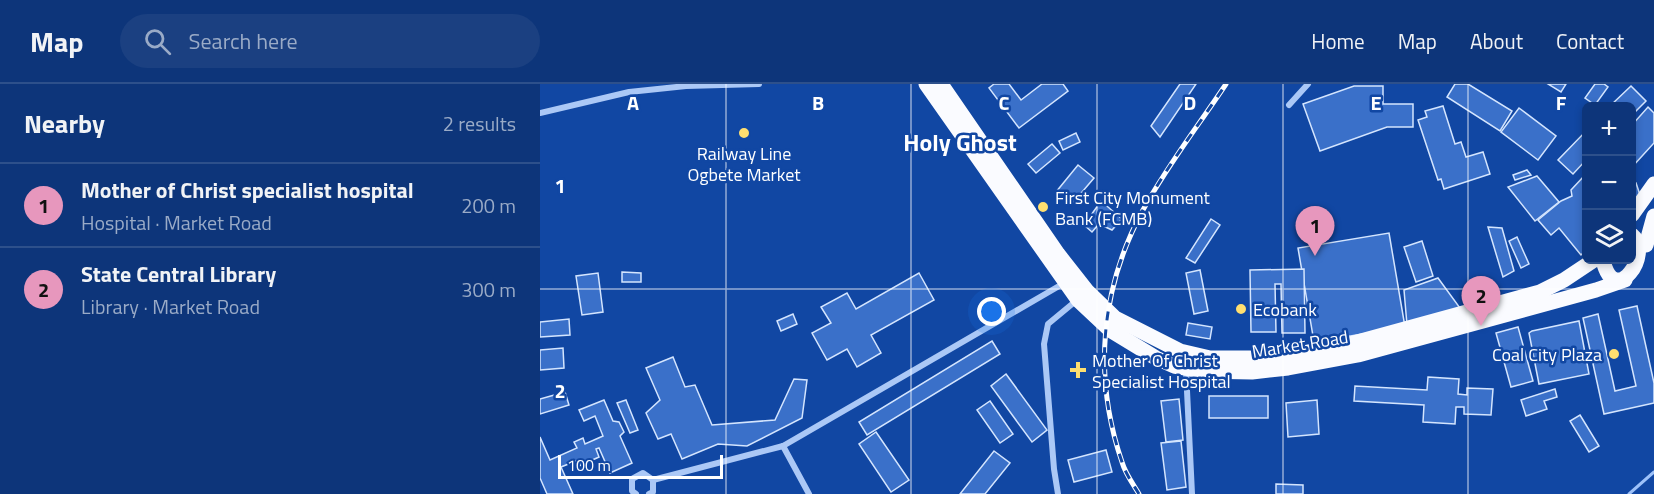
<!DOCTYPE html>
<html lang="en">
<head>
<meta charset="utf-8">
<style>
  body { margin:0; font-family:"Titillium Web",sans-serif; background:#1b4081; color:#f1f3f6 }
  .controls { position:absolute; right:18px; top:18px; display:grid; overflow:hidden; border-radius:9px; box-shadow:0 3px 9px #0003 }
  .controls button { width:54px; height:54px; display:grid; place-items:center; padding:0; border:0; border-bottom:2px solid #2d508b; background:#0d357a; color:#f1f3f6; font:30px sans-serif }
  .scale { position:absolute; left:18px; bottom:15px; width:165px; box-sizing:border-box; padding-left:6px; border:3px solid #fff; border-top:0; font-size:16px; line-height:21px; white-space:nowrap; color:#fff; -webkit-text-stroke:4px #1147a3; paint-order:stroke }
  .you { position:absolute; left:452px; top:228px; width:21px; height:21px; margin:-15px; border:4px solid #fff; border-radius:50%; background:#1a73e8; box-shadow:0 0 0 9px #1a73e833 }
  .badge { display:grid; place-items:center; width:39px; height:39px; border-radius:50%; background:#e797bd; color:#111; font-size:20px; font-weight:700 }
  .pin { position:absolute; translate:-50% -50px; filter:drop-shadow(0 2px 3px #0008) }
  .pin::after { content:''; position:absolute; top:32px; width:21px; height:18px; background:inherit; clip-path:polygon(0 0,100% 0,50% 100%) }
  .list { margin:0; padding:0; list-style:none }
  h2 { display:flex; justify-content:space-between; align-items:center; height:78px; margin:0; padding:0 24px; font-size:26px }
  h2 small { font-size:20px; font-weight:400; color:#9aabc7 }
  .list li { display:grid; grid-template-columns:39px 1fr auto; gap:18px; align-items:center; box-sizing:border-box; height:84px; padding:0 24px; border-top:2px solid #2d508b }
  .list b { display:block; font-size:22px; white-space:nowrap }
  .list p { margin:0; font-size:20px; white-space:nowrap; color:#9aabc7 }
  .list em { font-size:20px; font-style:normal; color:#9aabc7 }
  .icon { flex:none; width:33px; height:33px; fill:none; stroke:currentColor; stroke-width:2; stroke-linecap:round; stroke-linejoin:round }
  .map { position:relative; flex:none; width:1114px; height:410px; overflow:hidden }
  header { display:flex; align-items:center; gap:36px; box-sizing:border-box; height:84px; padding:0 30px; background:#0d357a; border-bottom:2px solid #2d508b }
  header strong { font-size:28px }
  nav { display:flex; gap:33px; margin-inline-start:auto; font-size:21px }
  .search { width:420px; height:54px; background:#1b4081; display:flex; align-items:center; gap:15px; box-sizing:border-box; padding:0 21px; border-radius:33px; color:#9aabc7; font-size:22px }
  main { display:flex }
  aside { flex:1; background:#0d357a }
  .map>svg:first-child { display:block }
  .lines { fill:none; stroke-linecap:round; stroke-linejoin:round }
  .stream { stroke:#9dc1f9; stroke-width:3 }
  .building { fill:#3a70c9; stroke:#d4e5fe; stroke-width:1.5 }
  .minor { stroke:#abc8f6; stroke-width:6 }
  .primary { stroke:#fafbff; stroke-width:15 }
  .rail-casing { stroke:#fff; stroke-width:5 }
  .rail { stroke:#1147a3; stroke-width:3; stroke-dasharray:9; stroke-linecap:butt }
  .grid { fill:none; stroke:#fff; stroke-width:1.5; stroke-opacity:0.55 }
  .poi-dot { fill:#ffdf70; stroke:#1147a3; stroke-width:2 }
  .labels { text-anchor:middle; dominant-baseline:central; stroke-width:5; stroke-linejoin:round; paint-order:stroke }
  .poi-label { font-size:18px; fill:#fff; stroke:#1147a3; text-anchor:start }
  .street-label { font-size:18px; fill:#fff; stroke:#1147a3 }
  .district-label { font-size:24px; font-weight:bold; fill:#fff; stroke:#1147a3 }
  .grid-label { font-size:20px; text-anchor:middle; font-weight:bold; fill:#fff; stroke:#1147a3; stroke-width:5; stroke-linejoin:round; paint-order:stroke }
</style>
</head>
<body>
<header>
<strong>Map</strong>
<div class="search"><svg class="icon" aria-label="search" viewBox="0 0 24 24"><circle cx="10" cy="10" r="6"/><path d="M15 15l6 6"/></svg>Search here</div>
<nav><a>Home</a><a>Map</a><a>About</a><a>Contact</a></nav>
</header>
<main>
<aside>
<h2>Nearby<small>2 results</small></h2>
<ul class="list">
<li><span class="badge">1</span><div><b>Mother of Christ specialist hospital</b><p>Hospital · Market Road</p></div><em>200 m</em></li>
<li><span class="badge">2</span><div><b>State Central Library</b><p>Library · Market Road</p></div><em>300 m</em></li>
</ul>
</aside>
<div class="map">
<svg width="1114" height="410" viewBox="0 0 1114 410">
  <rect width="100%" height="100%" fill="#1147a3"/>
  <g class="lines">
    <path class="stream" d="M1089,410L1114,388"/>
  </g>
  <g class="building">
    <path d="M454,0H469L481,16L502,0H523L528,7L479,44L449,4Z"/>
    <path d="M640,0H656L620,53L611,42Z"/>
    <path d="M915,0H928L972,27L960,47L907,13Z"/>
    <path d="M1008,0H1026L1021,8Z"/>
    <path d="M1055,0H1064L1068,3L1055,21L1045,14Z"/>
    <path d="M814,2H843V20H873V43H847L780,67L763,20Z"/>
    <path d="M1091,2L1106,17L1092,31V22H1070Z"/>
    <path d="M903,22L915,60L921,58L926,73L943,68L950,90L904,105L901,95L898,96L878,36L887,33L885,27Z"/>
    <path d="M1108,23L1114,29V59L1092,83V41Z"/>
    <path d="M979,24L1016,52L998,76L961,48Z"/>
    <path d="M1046,47V76L1033,90L1018,76Z"/>
    <path d="M536,49L540,58L523,66L519,57Z"/>
    <path d="M512,60L520,69L496,89L488,80Z"/>
    <path d="M538,81L554,94L531,121L516,108Z"/>
    <path d="M987,86L991,91L975,96L973,91Z"/>
    <path d="M1046,90V166L1041,171L1019,144L1011,151L998,136L1021,117L1032,112L1031,106Z"/>
    <path d="M997,92L1019,118L995,137L968,103Z"/>
    <path d="M1092,95L1096,99L1100,111L1092,124Z"/>
    <path d="M561,117L582,135L572,146L559,140L552,148L544,141Z"/>
    <path d="M671,135L680,141L655,179L646,174Z"/>
    <path d="M948,143L962,144L974,187L963,193Z"/>
    <path d="M849,149L865,243L774,258L758,164Z"/>
    <path d="M977,153L989,180L981,184L969,157Z"/>
    <path d="M882,157L893,192L876,198L864,163Z"/>
    <path d="M764,185L765,249H742L741,200H735L736,248H711L710,186Z"/>
    <path d="M660,186L668,227L654,230L646,189Z"/>
    <path d="M82,188L101,189V198H82Z"/>
    <path d="M58,189L63,228L42,231L36,192Z"/>
    <path d="M379,189L394,216L331,251L341,269L317,283L307,265L287,276L272,249L291,239L281,223L307,209L316,225Z"/>
    <path d="M898,194L920,224L867,241L864,206Z"/>
    <path d="M1097,222L1114,299V319L1064,330L1043,234L1058,230L1075,307L1096,302L1079,226Z"/>
    <path d="M253,230L257,240L241,247L237,237Z"/>
    <path d="M29,235L30,251L0,253V238Z"/>
    <path d="M1039,237L1049,290L999,300L989,249L992,247Z"/>
    <path d="M648,239L672,243L670,255L646,251Z"/>
    <path d="M978,243L993,297L971,303L956,249Z"/>
    <path d="M452,257L460,270L327,351L319,338Z"/>
    <path d="M23,264L24,284L0,286V266Z"/>
    <path d="M133,273L145,303L155,301L172,341L235,336L254,295L267,296L262,334L207,362L178,360L142,375L131,350L118,355L106,329L120,316L106,284Z"/>
    <path d="M466,290L507,346L492,358L451,302Z"/>
    <path d="M888,293L919,295L918,310L927,311V304L953,305L951,331L924,330V323H916L915,340L883,338L884,321L814,317L815,302L887,306Z"/>
    <path d="M1015,305L1017,313L1004,317L1007,325L986,332L981,316Z"/>
    <path d="M25,308L29,321L0,330V315Z"/>
    <rect x="669" y="312" width="59" height="22"/>
    <path d="M639,315L643,356L626,358L621,317Z"/>
    <path d="M64,316L73,337L79,338L84,348L80,352L92,379L70,389L59,364L56,365L59,373L39,382L36,377L21,383L33,410H7L0,394V353L10,376L37,364L34,358L43,354L45,360L63,352L55,332L44,337L39,326Z"/>
    <path d="M86,316L98,346L90,349L77,319Z"/>
    <path d="M777,316L779,350L748,353L746,319Z"/>
    <path d="M450,317L473,350L460,359L437,326Z"/>
    <path d="M1040,331L1059,362L1049,368L1030,337Z"/>
    <path d="M336,348L369,396L351,408L319,360Z"/>
    <path d="M641,357L646,403L627,406L621,359Z"/>
    <path d="M566,366L572,388L534,398L528,376Z"/>
    <path d="M454,367L470,379L445,410H420Z"/>
    <path d="M736,400L763,401V410H736Z"/>
  </g>
  <g class="lines">
    <g class="minor">
      <path d="M749,21L768,0"/>
      <path d="M0,29L89,8L146,2L219,0"/>
      <path d="M646,286L652,410"/>
      <path d="M243,362L269,410"/>
      <path d="M113,396L243,362L526,198"/>
      <path d="M96,410L92,407V395L103,389L113,396"/>
      <path d="M109,410L113,408V396"/>
      <path d="M518,410L514,385L504,260L508,240L537,216"/>
    </g>
    <g class="primary">
      <path d="M386,0L538,216L570,246L616,274L634,282L662,287L712,288L748,284L818,271L1056,206L1085,196"/>
      <path d="M401,0L518,170L547,207L575,234L640,267L670,274H736L810,260L1000,208L1024,196L1054,176"/>
      <path d="M1092,131L1114,100"/>
      <path d="M1106,161L1114,132"/>
      <path d="M1063,176C1074,226 1114,169 1092,151"/>
    </g>
    <g class="rail-casing">
      <path id="rail" d="M599,410C593,400 585,389 582,378C553,293 560,205 603,126C627,82 658,42 686,0"/>
    </g>
    <use href="#rail" class="rail"/>
  </g>
  <path class="grid" d="M186,0V410M371,0V410M557,0V410M743,0V410M928,0V410M0,205H1114"/>
  <g class="poi-dot">
    <circle cx="204" cy="49" r="6"/>
    <circle cx="503" cy="123" r="6"/>
    <circle cx="701" cy="225" r="6"/>
    <circle cx="1074" cy="270" r="6"/>
    <path d="M535 277h6v6h6v6h-6v6h-6v-6h-6v-6h6z"/>
  </g>
  <g class="labels">
    <g class="poi-label">
      <text x="204" y="69" text-anchor="middle">Railway Line<tspan x="204" dy="21">Ogbete Market</tspan></text>
      <text x="515" y="113">First City Monument<tspan x="515" dy="21">Bank (FCMB)</tspan></text>
      <text x="713" y="225">Ecobank</text>
      <text x="1062" y="270" text-anchor="end">Coal City Plaza</text>
      <text x="552" y="276">Mother Of Christ<tspan x="552" dy="21">Specialist Hospital</tspan></text>
    </g>
    <g class="street-label">
      <text transform="translate(760 260) rotate(-9)">Market Road</text>
    </g>
    <g class="district-label">
      <text x="420" y="58">Holy Ghost</text>
    </g>
  </g>
  <g class="grid-label">
    <text x="93" y="26">A</text>
    <text x="278" y="26">B</text>
    <text x="464" y="26">C</text>
    <text x="650" y="26">D</text>
    <text x="836" y="26">E</text>
    <text x="1021" y="26">F</text>
    <text x="20" y="109">1</text>
    <text x="20" y="314">2</text>
  </g>
</svg>
<div class="controls">
<button>+</button>
<button>−</button>
<button><svg class="icon" aria-label="layers" viewBox="0 0 24 24"><path d="M12 4l9 5-9 5-9-5zM3 14l9 5 9-5"/></svg></button>
</div>
<div class="scale">100 m</div>
<div class="you"></div>
<div class="pin badge" style="left:775px;top:172px">1</div>
<div class="pin badge" style="left:941px;top:242px">2</div>
</div>
</main>
</body>
</html>
